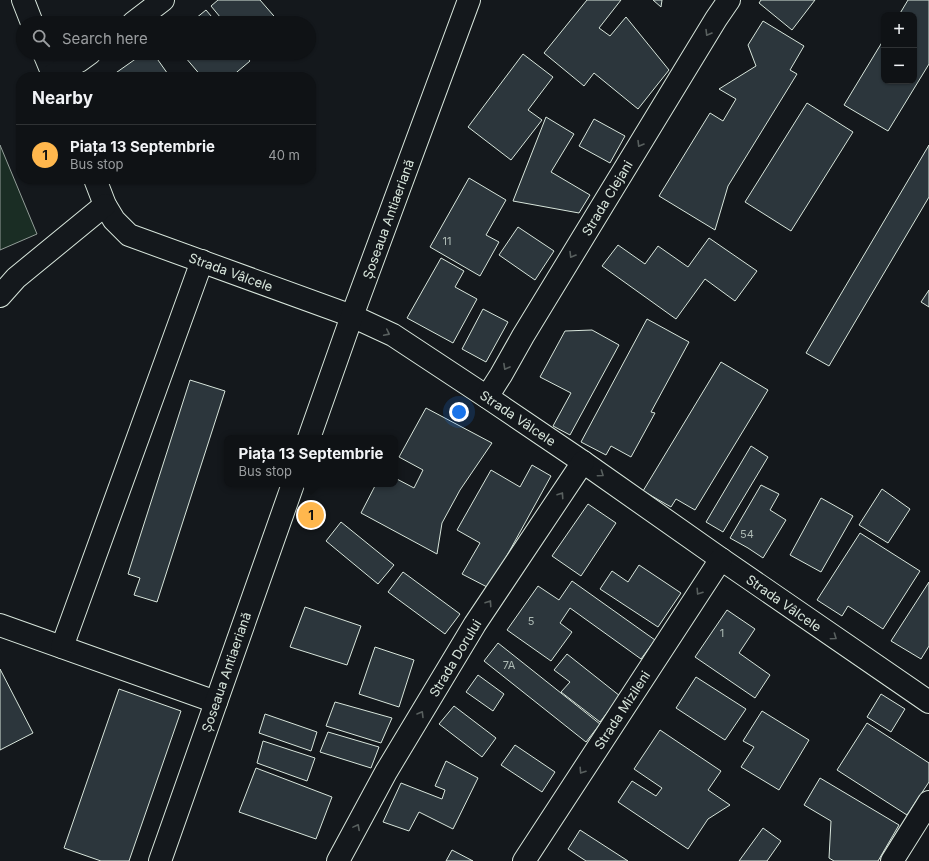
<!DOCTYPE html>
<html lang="en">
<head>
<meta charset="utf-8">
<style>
  body { margin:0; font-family:Inter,sans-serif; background:#1d2022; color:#f1f3f6 }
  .controls { position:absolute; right:12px; top:12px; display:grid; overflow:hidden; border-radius:8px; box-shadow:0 1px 3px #0004 }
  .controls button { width:36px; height:36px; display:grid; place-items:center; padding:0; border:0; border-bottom:1px solid #2f3234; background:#0f1215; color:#f1f3f6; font:20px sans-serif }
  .you { position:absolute; left:459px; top:412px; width:14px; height:14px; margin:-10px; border:3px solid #fff; border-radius:50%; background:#1a73e8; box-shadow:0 0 0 6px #1a73e833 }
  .badge { display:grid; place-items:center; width:26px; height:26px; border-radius:50%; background:#ffb74d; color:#111; font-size:13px; font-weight:700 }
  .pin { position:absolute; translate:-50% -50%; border:2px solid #fff; box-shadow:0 1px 4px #0006 }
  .popup { position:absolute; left:224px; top:435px; width:174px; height:52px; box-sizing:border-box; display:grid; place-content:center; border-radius:8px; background:#0f1215; filter:drop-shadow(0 1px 3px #0005); font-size:13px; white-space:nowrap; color:#9b9ea0 }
  .popup b { font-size:15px; color:#f1f3f6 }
  .popup::after { content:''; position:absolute; left:50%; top:100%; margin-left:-8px; border:8px solid transparent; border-top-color:#0f1215 }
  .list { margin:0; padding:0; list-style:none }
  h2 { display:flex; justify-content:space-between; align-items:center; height:52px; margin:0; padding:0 16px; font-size:17px }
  h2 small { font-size:13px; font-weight:400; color:#9b9ea0 }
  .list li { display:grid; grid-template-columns:26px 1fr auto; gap:12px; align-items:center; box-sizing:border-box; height:60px; padding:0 16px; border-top:1px solid #2f3234 }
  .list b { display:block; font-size:15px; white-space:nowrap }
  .list p { margin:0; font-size:13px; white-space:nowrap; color:#9b9ea0 }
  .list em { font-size:13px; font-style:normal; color:#9b9ea0 }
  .icon { flex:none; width:22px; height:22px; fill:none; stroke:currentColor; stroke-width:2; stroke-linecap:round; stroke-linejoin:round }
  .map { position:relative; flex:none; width:929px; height:861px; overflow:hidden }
  .search { position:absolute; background:#0f1215; box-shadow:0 1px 3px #0004; left:16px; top:16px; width:300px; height:44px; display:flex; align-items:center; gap:10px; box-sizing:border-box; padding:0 14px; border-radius:22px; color:#9b9ea0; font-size:15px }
  .panel { position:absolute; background:#0f1215; box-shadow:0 1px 3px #0004; left:16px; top:72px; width:300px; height:112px; border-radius:16px }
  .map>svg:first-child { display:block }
  .green { fill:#1a2d24; stroke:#939e99 }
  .building { fill:#2c363c; stroke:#d8e6dc }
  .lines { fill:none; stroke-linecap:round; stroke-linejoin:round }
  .minor-casing { stroke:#d8e6dc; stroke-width:24 }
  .major-casing { stroke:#d8e6dc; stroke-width:24 }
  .minor { stroke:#14181c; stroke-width:22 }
  .major { stroke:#14181c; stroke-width:22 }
  .oneway { stroke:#59605f }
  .labels { text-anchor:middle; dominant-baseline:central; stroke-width:3; stroke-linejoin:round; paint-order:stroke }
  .number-label { font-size:11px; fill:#adbab4 }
  .street-label { font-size:13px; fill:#d8e6dc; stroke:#14181c }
</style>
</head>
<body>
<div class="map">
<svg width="929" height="861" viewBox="0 0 929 861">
  <rect width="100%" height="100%" fill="#14181c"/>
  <path class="green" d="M0,145L37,234L0,250Z"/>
  <g class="building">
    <path d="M218,0H260L280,23H225L211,6Z"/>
    <path d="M587,0H621L599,28L610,36L626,17L669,70L638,109L594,73L584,86L544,53Z"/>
    <path d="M653,0H662L661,7Z"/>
    <path d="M761,0H815L792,30L759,3Z"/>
    <path d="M908,0H929V64L888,131L844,105L884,39V81H914V15H899Z"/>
    <path d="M206,10L217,23H190Z"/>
    <path d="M763,21L804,46L790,70L797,74L728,186L715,230L659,196L710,113L723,121L736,99L719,89L756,66L748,45Z"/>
    <path d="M144,53H153L170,77H110Z"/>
    <path d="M190,53H243L250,61L231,77H202L185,57Z"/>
    <path d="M523,54L553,77L528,110L542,120L511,160L468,127Z"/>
    <path d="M807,103L853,132L791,231L745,202Z"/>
    <path d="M546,117L574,134L551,172L590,195L579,213L513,201Z"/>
    <path d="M594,119L625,136L610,163L579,146Z"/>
    <path d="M929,145V197L829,366L806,353Z"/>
    <path d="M469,178L506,200L486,235L499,242L480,276L430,247Z"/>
    <path d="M518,227L554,251L535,280L499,255Z"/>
    <path d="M709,238L757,271L735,301L705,279L676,319L602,266L618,245L645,264L658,246L688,267Z"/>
    <path d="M441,258L464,271L455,287L477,299L453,343L407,318Z"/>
    <path d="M929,290V307L921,302Z"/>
    <path d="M483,309L508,322L486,362L462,349Z"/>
    <path d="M647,319L689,342L651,412L655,413L631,457L611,446L606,455L581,442Z"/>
    <path d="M592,330L619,345L570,435L553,426L571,393L540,377L565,331Z"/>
    <path d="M721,362L768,390L695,510L676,499L671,507L643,491Z"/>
    <path d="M190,380L225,391L157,602L134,595L140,578L128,574Z"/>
    <path d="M426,408L492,443L460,490L442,523L437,554L361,513L376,484H395V478L414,488L423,470L399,457Z"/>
    <path d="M751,446L768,457L723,532L706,522Z"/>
    <path d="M532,465L551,476L489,588L462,574L480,543L457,530L491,470L520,487Z"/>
    <path d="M761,485L779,494L770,510L786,520L763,558L748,548L730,538Z"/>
    <path d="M882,489L910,509L888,543L859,525Z"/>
    <path d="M821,498L853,516L821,572L790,555Z"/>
    <path d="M588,504L616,523L581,576L552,556Z"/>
    <path d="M341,522L394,565L378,584L326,541Z"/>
    <path d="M860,533L920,571L883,629L848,606L842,616L817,600Z"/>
    <path d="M639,565L681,593L658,627L600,589L612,571L628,582Z"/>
    <path d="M403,572L460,614L445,634L388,592Z"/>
    <path d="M572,581L655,640L641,659L570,608L560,623L572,632L551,661L507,630L538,586L559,600Z"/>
    <path d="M929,582V646L921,659L891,641Z"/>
    <path d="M305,607L361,626L347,665L290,647Z"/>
    <path d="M727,610L755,629L739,653L770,675L755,698L695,657Z"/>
    <path d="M498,643L600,724L586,742L484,661Z"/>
    <path d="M375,647L414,660L399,707L359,694Z"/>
    <path d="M567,654L620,696L600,722L561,692L570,682L554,670Z"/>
    <path d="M0,669L33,733L0,750Z"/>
    <path d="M478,675L504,694L493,711L466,692Z"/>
    <path d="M696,677L746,709L725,740L676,708Z"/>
    <path d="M119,689L181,711L129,861H101L64,848Z"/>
    <path d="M881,694L905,709L891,732L867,717Z"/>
    <path d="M335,702L392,718L381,743L326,726Z"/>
    <path d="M454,706L496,738L482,757L439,724Z"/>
    <path d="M762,711L809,740L779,790L741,767L754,747L743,741Z"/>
    <path d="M265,714L317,732L311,751L259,733Z"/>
    <path d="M867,723L929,763V782L907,815L837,770Z"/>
    <path d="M660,730L721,771L708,790L730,805L708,819L688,849L618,802L632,781L656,796L662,788L634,769Z"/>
    <path d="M328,732L379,747L371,768L320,752Z"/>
    <path d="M263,741L315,758L307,781L257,763Z"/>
    <path d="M515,745L555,772L542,792L501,765Z"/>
    <path d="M446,761L478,778L453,829L419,812L409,831L383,822L401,783L442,799L445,790L435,786Z"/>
    <path d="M256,768L332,797L316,839L239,812Z"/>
    <path d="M820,778L899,825L878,861H834L829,858L831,821L804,805Z"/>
    <path d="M763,828L781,841L767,861H739Z"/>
    <path d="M580,830L628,861H586L568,849Z"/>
    <path d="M452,850L473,861H446Z"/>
  </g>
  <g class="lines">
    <g class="minor-casing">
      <g id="minor">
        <path d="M23,0L32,23"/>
        <path d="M133,23L163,0"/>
        <path d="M44,53L54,77"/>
        <path d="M53,75L79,61L90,53"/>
        <path d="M95,179L105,205L114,220L129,235L352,316L393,335L487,397L583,462L721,559L929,702"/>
        <path d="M0,296L16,278L105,205"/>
        <path d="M487,397L501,375L523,336L716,19L729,0"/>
        <path d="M0,625L216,702"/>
        <path d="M62,647L202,261"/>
        <path d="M338,861L386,772L475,624L583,462"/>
        <path d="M524,861L704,585L721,559"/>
        <path d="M892,861L929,802"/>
      </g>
    </g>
    <g class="major-casing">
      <g id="major">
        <path d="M309,438L352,316L469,0"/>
        <path d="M160,861L293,484"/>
      </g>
    </g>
    <use href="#minor" class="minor"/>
    <use href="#major" class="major"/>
  </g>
  <defs><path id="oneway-chevron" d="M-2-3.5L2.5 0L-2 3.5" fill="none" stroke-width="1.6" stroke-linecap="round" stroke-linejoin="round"/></defs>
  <g class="oneway">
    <use href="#oneway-chevron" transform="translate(708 33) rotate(121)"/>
    <use href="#oneway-chevron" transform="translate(640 144) rotate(121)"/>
    <use href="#oneway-chevron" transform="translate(572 255) rotate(121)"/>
    <use href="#oneway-chevron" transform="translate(387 333) rotate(26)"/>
    <use href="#oneway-chevron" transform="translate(506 367) rotate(119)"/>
    <use href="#oneway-chevron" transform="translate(601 474) rotate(35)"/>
    <use href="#oneway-chevron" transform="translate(561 495) rotate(-56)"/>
    <use href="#oneway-chevron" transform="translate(699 592) rotate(123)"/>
    <use href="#oneway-chevron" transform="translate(489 603) rotate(-56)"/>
    <use href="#oneway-chevron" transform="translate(834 637) rotate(35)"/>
    <use href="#oneway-chevron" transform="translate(421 714) rotate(-59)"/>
    <use href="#oneway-chevron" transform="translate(582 771) rotate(123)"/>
    <use href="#oneway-chevron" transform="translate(357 827) rotate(-62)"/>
  </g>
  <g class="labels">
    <g class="number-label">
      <text x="447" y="241">11</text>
      <text x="747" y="534">54</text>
      <text x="531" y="621">5</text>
      <text x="722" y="633">1</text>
      <text x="509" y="665">7A</text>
    </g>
    <g class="street-label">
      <text transform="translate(607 198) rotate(-59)">Strada Clejani</text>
      <text transform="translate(388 219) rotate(-70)">Șoseaua Antiaeriană</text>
      <text transform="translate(231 272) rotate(20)">Strada Vâlcele</text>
      <text transform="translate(518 418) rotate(34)">Strada Vâlcele</text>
      <text transform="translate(784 603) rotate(35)">Strada Vâlcele</text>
      <text transform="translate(455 658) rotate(-59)">Strada Dorului</text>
      <text transform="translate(226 672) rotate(-71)">Șoseaua Antiaeriană</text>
      <text transform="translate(622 710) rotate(-57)">Strada Mizileni</text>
    </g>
  </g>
</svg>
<div class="controls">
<button>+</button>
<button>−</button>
</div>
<div class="you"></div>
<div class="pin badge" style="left:311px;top:515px">1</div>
<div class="popup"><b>Piața 13 Septembrie</b>Bus stop</div>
<div class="search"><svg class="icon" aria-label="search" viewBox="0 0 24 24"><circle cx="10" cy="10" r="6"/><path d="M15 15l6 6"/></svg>Search here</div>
<section class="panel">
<h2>Nearby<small></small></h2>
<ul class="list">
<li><span class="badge">1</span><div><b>Piața 13 Septembrie</b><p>Bus stop</p></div><em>40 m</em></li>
</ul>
</section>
</div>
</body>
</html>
